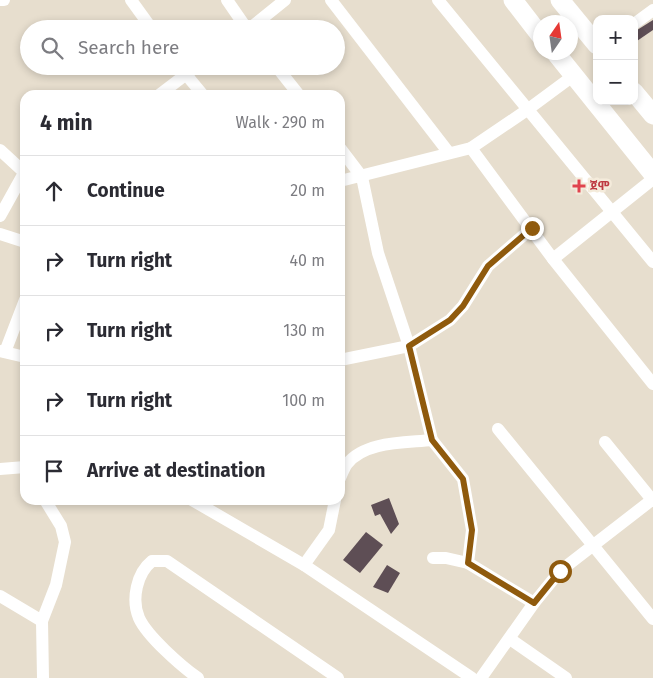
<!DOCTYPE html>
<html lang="en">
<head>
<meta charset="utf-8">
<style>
  body { margin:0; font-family:"Fira Sans","Noto Sans Ethiopic",sans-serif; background:#f2f2f3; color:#2b2b33 }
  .controls { position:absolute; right:15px; top:15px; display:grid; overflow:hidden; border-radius:10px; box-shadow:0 2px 8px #0003 }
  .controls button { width:45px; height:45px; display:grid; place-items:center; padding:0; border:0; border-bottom:1px solid #e1e1e2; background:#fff; color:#2b2b33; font:25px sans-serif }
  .compass { position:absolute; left:533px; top:15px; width:45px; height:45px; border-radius:50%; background:#fff; box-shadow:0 2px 8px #0003; rotate:13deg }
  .stop { position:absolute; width:15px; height:15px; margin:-11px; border:4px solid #8f5a0d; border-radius:50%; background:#fff }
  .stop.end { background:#8f5a0d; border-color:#fff; box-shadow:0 1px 5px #0008 }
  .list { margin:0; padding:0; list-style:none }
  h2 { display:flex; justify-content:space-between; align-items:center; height:65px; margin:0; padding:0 20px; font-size:21px }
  h2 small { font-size:16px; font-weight:400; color:#7c7c81 }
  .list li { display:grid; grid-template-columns:32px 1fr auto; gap:15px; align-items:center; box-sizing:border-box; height:70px; padding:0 20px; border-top:1px solid #e1e1e2 }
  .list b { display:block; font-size:19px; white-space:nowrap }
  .list em { font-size:16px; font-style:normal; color:#7c7c81 }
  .icon { flex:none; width:28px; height:28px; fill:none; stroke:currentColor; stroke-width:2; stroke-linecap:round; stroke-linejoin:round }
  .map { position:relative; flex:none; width:653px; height:678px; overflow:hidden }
  .search { position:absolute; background:#fff; box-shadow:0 2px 8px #0003; left:20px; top:20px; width:325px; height:55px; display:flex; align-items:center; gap:12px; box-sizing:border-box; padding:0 18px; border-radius:28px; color:#7c7c81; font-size:19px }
  .panel { position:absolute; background:#fff; box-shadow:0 2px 8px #0003; left:20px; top:90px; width:325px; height:415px; border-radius:15px }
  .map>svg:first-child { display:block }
  .building { fill:#5e4e55 }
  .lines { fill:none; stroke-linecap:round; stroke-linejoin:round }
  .minor { stroke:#fff; stroke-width:12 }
  .highway { stroke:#fff; stroke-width:19 }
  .route { stroke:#8f5a0d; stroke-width:6 }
  .health-dot { fill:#e0444e; stroke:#f4ebdb; stroke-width:2 }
  .labels { text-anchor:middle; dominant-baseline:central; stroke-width:5; stroke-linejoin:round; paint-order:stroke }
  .health-label { font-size:12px; font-weight:bold; fill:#be3a42; stroke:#f4ebdb; text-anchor:start }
</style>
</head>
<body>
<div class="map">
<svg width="653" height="678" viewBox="0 0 653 678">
  <rect width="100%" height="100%" fill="#e7dece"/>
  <g class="building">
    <path d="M653,20V30L634,43V32Z"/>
    <path d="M389,498L399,524L391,534L380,514L375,516L371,505Z"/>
    <path d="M366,532L383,545L360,573L343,560Z"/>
    <path d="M387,565L400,573L388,593L373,587Z"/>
  </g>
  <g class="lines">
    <g class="minor">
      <path d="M0,0H4"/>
      <path d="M131,0L152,29"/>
      <path d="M227,0L247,29"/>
      <path d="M331,0L449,153"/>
      <path d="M438,0L653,262"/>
      <path d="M634,24L653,10"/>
      <path d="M249,29L285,0"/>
      <path d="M179,66L203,95"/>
      <path d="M276,66L299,95"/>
      <path d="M159,95L197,66"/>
      <path d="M340,148L362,177L378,253L409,346L432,440L463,479L472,530L468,563L534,603"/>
      <path d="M471,148L553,259L653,384"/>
      <path d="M0,150L25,173"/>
      <path d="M340,181L471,148L527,110L573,76"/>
      <path d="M0,216L24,173"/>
      <path d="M0,234L25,242"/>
      <path d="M553,259L653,179"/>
      <path d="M0,351L25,357"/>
      <path d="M5,352L25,300"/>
      <path d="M340,360L409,346L450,320L463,306L488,266L532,228"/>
      <path d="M498,429L653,619"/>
      <path d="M605,442L653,501"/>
      <path d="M0,469L25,467"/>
      <path d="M340,478C342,474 344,468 347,464C365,441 405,443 432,440"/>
      <path d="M192,500L304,565L472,678"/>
      <path d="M433,558H446L468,563"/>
      <path d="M304,565L329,530L335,500"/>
      <path d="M0,596L42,621"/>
      <path d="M510,639L566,678"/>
      <path d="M43,678L42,621L56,585L65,542L61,526L45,500"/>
      <path d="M198,678C181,666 147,636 139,618C131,599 137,573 152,561H167L338,678"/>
      <path d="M481,678L534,603L560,571L653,499"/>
    </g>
    <g class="highway">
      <path d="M513,0L540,35"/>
      <path d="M560,0L597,45"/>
      <path d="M555,52L653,174"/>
      <path d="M634,92L653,115"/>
    </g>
  </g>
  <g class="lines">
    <path class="route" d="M532,228L488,266L463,306L450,320L409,346L432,440L463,479L472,530L468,563L534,603L560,571"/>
  </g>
  <path class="health-dot" d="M576.5 178.5h5v5h5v5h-5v5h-5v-5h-5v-5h5z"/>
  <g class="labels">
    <g class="health-label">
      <text x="590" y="186">ጀሞ</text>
    </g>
  </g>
</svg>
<div class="controls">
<button>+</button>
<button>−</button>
</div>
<svg class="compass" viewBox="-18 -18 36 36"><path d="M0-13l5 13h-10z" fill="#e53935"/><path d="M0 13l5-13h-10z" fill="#7c7c81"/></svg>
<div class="stop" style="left:560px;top:571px"></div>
<div class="stop end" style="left:532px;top:228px"></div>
<div class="search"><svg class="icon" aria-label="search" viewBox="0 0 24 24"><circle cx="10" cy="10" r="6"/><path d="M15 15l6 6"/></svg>Search here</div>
<section class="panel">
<h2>4 min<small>Walk · 290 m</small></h2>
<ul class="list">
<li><svg class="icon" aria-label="ahead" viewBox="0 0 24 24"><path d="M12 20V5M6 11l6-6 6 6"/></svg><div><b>Continue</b></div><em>20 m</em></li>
<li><svg class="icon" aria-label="right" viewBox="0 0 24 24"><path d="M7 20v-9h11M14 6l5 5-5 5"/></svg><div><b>Turn right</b></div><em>40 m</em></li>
<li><svg class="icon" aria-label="right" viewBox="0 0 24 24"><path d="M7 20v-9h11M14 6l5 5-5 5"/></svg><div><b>Turn right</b></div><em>130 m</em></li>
<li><svg class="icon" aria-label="right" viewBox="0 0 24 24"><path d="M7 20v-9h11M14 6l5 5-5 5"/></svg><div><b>Turn right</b></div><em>100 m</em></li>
<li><svg class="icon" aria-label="arrive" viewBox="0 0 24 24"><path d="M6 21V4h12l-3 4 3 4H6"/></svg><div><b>Arrive at destination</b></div></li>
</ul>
</section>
</div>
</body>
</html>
